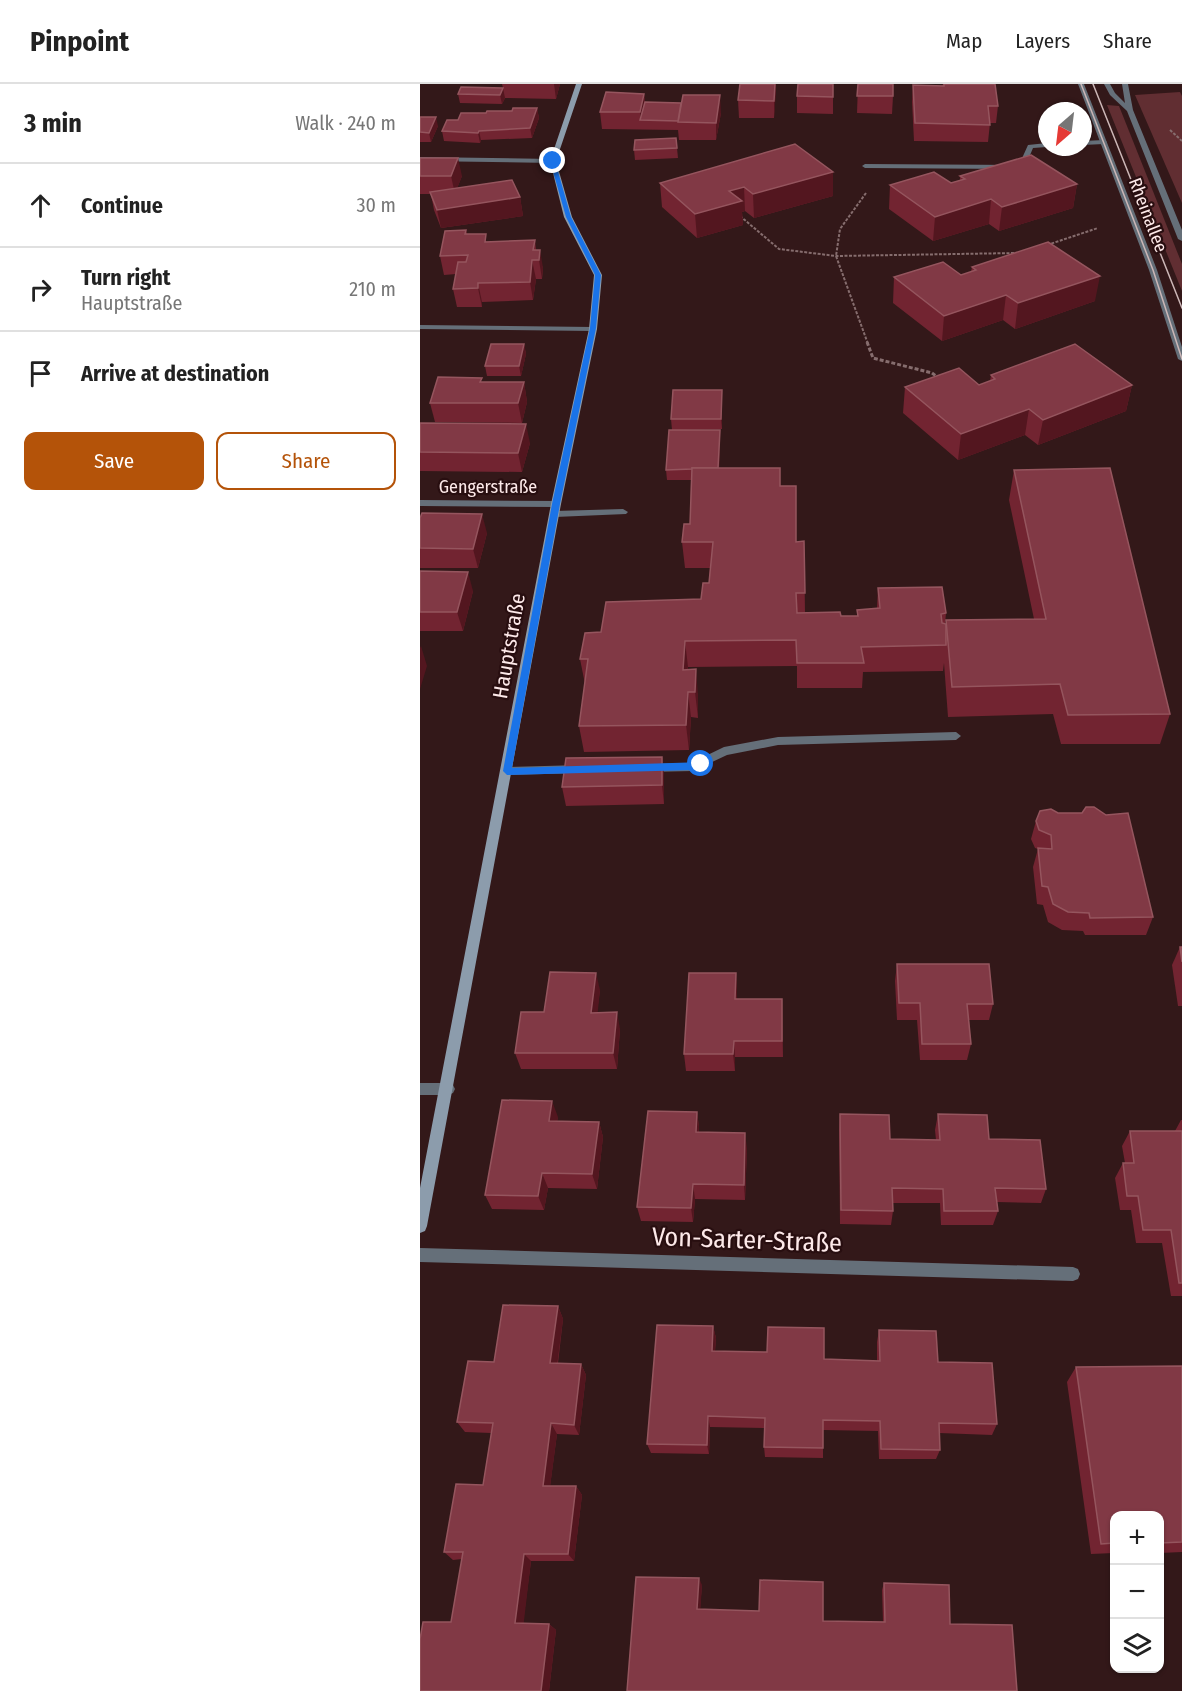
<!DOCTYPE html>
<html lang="en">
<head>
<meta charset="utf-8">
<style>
  body { margin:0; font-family:"Fira Sans Condensed",sans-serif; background:#f2f2f2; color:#222 }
  .controls { position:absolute; right:18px; bottom:18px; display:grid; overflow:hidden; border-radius:12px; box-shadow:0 2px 4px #0004 }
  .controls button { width:54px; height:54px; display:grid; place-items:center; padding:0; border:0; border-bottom:2px solid #e0e0e0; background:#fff; color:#222; font:30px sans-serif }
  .compass { position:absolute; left:618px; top:18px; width:54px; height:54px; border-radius:50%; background:#fff; box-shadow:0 2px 4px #0004; rotate:208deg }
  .stop { position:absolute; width:18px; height:18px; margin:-14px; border:4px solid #1a73e8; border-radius:50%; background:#fff }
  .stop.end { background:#1a73e8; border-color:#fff; box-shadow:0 2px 6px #0008 }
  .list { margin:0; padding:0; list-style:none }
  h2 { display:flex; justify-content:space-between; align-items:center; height:78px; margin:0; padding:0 24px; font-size:26px }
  h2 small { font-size:20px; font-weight:400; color:#767676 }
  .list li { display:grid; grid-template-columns:39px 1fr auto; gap:18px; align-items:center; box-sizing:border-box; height:84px; padding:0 24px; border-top:2px solid #e0e0e0 }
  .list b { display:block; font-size:22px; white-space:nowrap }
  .list p { margin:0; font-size:20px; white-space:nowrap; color:#767676 }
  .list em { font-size:20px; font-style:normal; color:#767676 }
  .actions { display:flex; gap:12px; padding:18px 24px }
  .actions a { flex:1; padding:14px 0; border:2px solid #b45309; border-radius:12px; text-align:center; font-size:21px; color:#b45309 }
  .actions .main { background:#b45309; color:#fff }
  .icon { flex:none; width:33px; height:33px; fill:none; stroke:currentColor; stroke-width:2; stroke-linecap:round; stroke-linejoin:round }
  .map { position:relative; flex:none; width:762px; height:1607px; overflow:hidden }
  header { display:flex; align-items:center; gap:36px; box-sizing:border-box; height:84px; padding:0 30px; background:#fff; border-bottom:2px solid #e0e0e0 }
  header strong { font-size:28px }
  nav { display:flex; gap:33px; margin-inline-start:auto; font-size:21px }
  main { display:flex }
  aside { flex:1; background:#fff }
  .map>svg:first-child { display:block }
  .green { fill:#612e32 }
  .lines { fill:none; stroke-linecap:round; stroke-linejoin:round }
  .path-far1 { stroke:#866d6e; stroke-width:2; stroke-dasharray:3 1.5; stroke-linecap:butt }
  .path { stroke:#866d6e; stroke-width:3; stroke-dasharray:4 2; stroke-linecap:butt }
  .service { fill:#656f79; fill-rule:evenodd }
  .pedestrian { fill:#656f79; fill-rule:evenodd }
  .minor { fill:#656f79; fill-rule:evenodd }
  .tertiary { fill:#656f79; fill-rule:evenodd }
  .secondary { fill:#8c9cac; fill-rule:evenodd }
  .tram { stroke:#ccb7b7; stroke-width:1.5 }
  .wall { fill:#722431 }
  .shaded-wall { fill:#53161f }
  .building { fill:#813945; stroke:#95555e; stroke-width:1.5 }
  .route { fill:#1a73e8 }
  .labels { text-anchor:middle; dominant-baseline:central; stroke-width:4.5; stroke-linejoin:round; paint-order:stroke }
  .far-street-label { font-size:18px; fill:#fde9e9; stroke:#280e10 }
  .street-label { font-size:21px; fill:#fde9e9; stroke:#280e10 }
  .near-street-label { font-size:26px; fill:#fde9e9; stroke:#280e10 }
</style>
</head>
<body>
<header>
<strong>Pinpoint</strong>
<nav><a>Map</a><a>Layers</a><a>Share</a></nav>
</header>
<main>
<aside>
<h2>3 min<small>Walk · 240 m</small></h2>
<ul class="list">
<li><svg class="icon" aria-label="ahead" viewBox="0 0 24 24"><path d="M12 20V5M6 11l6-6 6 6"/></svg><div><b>Continue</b></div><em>30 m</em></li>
<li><svg class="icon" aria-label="right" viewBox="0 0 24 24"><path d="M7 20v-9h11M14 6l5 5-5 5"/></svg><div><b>Turn right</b><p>Hauptstraße</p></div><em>210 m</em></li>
<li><svg class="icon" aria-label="arrive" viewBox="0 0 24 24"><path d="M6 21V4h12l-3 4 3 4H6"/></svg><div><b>Arrive at destination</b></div></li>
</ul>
<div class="actions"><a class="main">Save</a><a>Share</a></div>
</aside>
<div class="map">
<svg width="762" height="1607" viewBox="0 0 762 1607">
  <rect width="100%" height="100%" fill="#331819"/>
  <g class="green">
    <path d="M760,8L762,12V119L715,11Z"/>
    <path d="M687,21L699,22L762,180V207Z"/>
  </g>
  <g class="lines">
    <g class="path-far1">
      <path d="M750,46L762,57"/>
      <path d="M446,109L420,145L416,172L448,260"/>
      <path d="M320,132L359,165L416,172L597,169"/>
      <path d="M627,161L678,144"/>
    </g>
    <path class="path" d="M447,258L453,274L512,289L520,295"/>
    <g class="service">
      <path d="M663,57L684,56L687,58L684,60L663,61Z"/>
      <path d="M627,59V63L613,64L605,83L602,85L445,84L442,82L445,80L599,81L608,61Z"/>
      <path d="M0,241L173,243L177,245L173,247L0,245Z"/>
      <path d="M203,425L208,428L206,430L135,433L130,430L135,427Z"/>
      <path d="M536,648L541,652L536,656L358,661L307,671L273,687L226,688L220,684L226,680L271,679L304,663L358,653Z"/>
      <path d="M161,681L167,685L161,689L87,691L81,687L87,683Z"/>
    </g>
    <path class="pedestrian" d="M684,0H690L695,9L705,19L702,0H708L713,26L762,146V157L758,155L707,27L690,11Z"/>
    <g class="minor">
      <path d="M658,0H664L737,186L762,263V277L758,275L729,186Z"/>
      <path d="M0,73L133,75L136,77L133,79L0,77Z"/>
      <path d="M0,416L136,417L141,420L136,423L0,422Z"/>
      <path d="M0,1164L653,1183L658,1185L660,1190L658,1195L653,1197L0,1178Z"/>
    </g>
    <path class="tertiary" d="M0,999H28L33,1001L35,1005L33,1009L28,1011H0Z"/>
    <path class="secondary" d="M156,0H162L136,77L152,133L182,191L177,245L141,420L7,1142L5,1147L0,1149V1104L131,420L169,245L174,191L144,133L130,77Z"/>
    <g class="tram">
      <path d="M661,0L733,186L762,275"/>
      <path d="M673,0L762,224"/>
    </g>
  </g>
  <g class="wall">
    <path d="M82,0H140L136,15L85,14L82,20L40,19L38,10L83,4Z"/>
    <path d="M320,0H356L354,34H319L318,16Z"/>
    <path d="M413,0V30L377,29V12Z"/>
    <path d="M438,0L473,12L472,30L437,29Z"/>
    <path d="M523,0H575L578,22L576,39H570L568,58L494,57L492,18L493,1L522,2Z"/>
    <path d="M224,10L225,18L301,29L296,56H259L258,46L182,45L180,28Z"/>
    <path d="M117,24L119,34L112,54L61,56L60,59L24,57L22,47L38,36L66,29Z"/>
    <path d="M0,33L18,42L11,58H0Z"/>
    <path d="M256,54L258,74L215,76L214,66Z"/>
    <path d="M0,74L42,92L37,104L100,113L103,132L21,144L14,126L11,110H0Z"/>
    <path d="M413,88V112L334,134L325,127L322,128L323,141L277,154L242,123L240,99Z"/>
    <path d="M540,92L657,100L653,124L579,147L569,140L513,157L469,125L470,101L531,99L540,96Z"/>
    <path d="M46,146L47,150L68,158L115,156L116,166L123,184L122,195H116L113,216L62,218V223H37L33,205L36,190L24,191L20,172Z"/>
    <path d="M552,183L675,217L595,245L583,236L522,257L473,219L474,193L541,191L551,188Z"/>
    <path d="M104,260L106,270L101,292H67L65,282Z"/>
    <path d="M571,291L712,301L706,327L618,361L605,351L538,376L483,329L485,303L559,301L570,297Z"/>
    <path d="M63,298H104L107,318L102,339L15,338L10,319Z"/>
    <path d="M302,306V345L252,346L251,335Z"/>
    <path d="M0,339L110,359L102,388L0,387Z"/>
    <path d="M300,346L299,384L360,402L376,458L384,457L385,529L421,532H437V526L457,524L458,504L526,529L525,540H526V536L614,535L589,416L594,386L750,630L740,660H641L633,630L528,633L524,579L523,587L443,588L442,604H377V582L268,583V586L278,611V634L271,633L269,666L164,668L159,642L165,600L160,575L181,548L281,515L289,499L290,484H265L262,458L270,440L271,396H247L246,386Z"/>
    <path d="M0,434L67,449L58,484H0Z"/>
    <path d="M0,487L53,507L43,547H0Z"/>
    <path d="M242,673L244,692V720L146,722L142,703Z"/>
    <path d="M616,737L733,833L726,851H665L663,847L642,846L628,838L623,821L617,820L613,783L618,765L615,764L611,755Z"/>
    <path d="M760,863H762V922H758L752,881Z"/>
    <path d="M477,880L573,920L569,936H549L551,960L547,976H500L497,936H477L475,897Z"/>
    <path d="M316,889L317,915H362L363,973H315V987H266L264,970Z"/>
    <path d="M180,906L177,928L200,945L197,985H101L95,969Z"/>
    <path d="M277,1028L279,1043V1048L327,1064L325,1116L275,1115L273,1138L221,1137L217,1123Z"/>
    <path d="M420,1030L470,1055L516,1056L515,1046L518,1030L569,1055L626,1105L621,1119L577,1118L578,1127L573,1141H521L520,1119H473V1127L471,1141L420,1140L419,1046Z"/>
    <path d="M138,1033L137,1037L179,1038L183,1053L177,1105L128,1104L124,1126L72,1125L65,1111Z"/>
    <path d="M761,1036H762V1212H751L742,1159H716L711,1126H700L695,1094L703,1079H705L702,1062L710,1047H755Z"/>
    <path d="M138,1222L143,1235L138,1279L161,1280L166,1291L159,1351L137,1350L130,1402H156L162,1411L154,1477H111L103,1539L129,1540L136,1546L129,1607H0L31,1538L42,1475L33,1476L24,1468L63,1401L71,1349L45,1348L37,1338L74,1278Z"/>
    <path d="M293,1242L296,1254L295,1267L404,1275L457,1277V1258L459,1246L518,1278L577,1340L572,1351L519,1349L520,1366L516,1375H459L458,1347L403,1346V1374L345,1373L344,1363L345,1344L290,1343L289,1370L231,1369L227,1360Z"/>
    <path d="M762,1282V1468L740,1469V1431H694V1469L671,1470L647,1298L656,1283Z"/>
    <path d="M464,1499L530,1540L207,1607L282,1501L280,1525L403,1537L463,1538L462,1506Z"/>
  </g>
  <g class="shaded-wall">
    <path d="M134,0H140L136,15Z"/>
    <path d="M355,0H356V8L354,34V17Z"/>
    <path d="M83,4L85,14L82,20L80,11Z"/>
    <path d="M224,10L226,28L220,36V28Z"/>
    <path d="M300,11L301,29L296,56V39Z"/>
    <path d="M117,24L119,34L112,54L110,44Z"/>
    <path d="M16,33L18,42L11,58L9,49Z"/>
    <path d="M59,47L61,56L60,59L58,49Z"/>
    <path d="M38,74L42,92L35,110L31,92Z"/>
    <path d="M413,88V112L334,134L333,110Z"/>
    <path d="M657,100L653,124L579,147L582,123Z"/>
    <path d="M324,103L325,127L322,128L323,141L277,154L275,130L309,107Z"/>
    <path d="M100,113L103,132L21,144L17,126Z"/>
    <path d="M571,115L569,140L513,157L515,133Z"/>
    <path d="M120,166L123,184L122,195L119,176Z"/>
    <path d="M112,176L116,195L113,216L110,198Z"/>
    <path d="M680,192L675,217L595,245L598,219Z"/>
    <path d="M58,199L62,218V223L58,204Z"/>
    <path d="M586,211L583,236L522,257L524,232Z"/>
    <path d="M104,260L106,270L101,292L99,282Z"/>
    <path d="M104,298L107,318L102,339L98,319Z"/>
    <path d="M712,301L706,327L618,361L623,336Z"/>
    <path d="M302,306V345L301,335Z"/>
    <path d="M609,325L605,351L538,376L541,350Z"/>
    <path d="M106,340L110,359L102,388L98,369Z"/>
    <path d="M300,346V356L299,396L298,385Z"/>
    <path d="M62,430L67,449L58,484L53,465Z"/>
    <path d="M48,488L53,507L43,547L37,528Z"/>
    <path d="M265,557L268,583L265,611L263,586Z"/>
    <path d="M1,562L7,582L0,605V564Z"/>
    <path d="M276,585L278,611V634L275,608Z"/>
    <path d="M268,608L271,633L269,666L266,641Z"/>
    <path d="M242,673L244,692V720L242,701Z"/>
    <path d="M176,889L180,906L176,945L171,929Z"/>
    <path d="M316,889L317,906L316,932L315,915Z"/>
    <path d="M197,928L200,945L197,985L193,969Z"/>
    <path d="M314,957L315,973V987L313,970Z"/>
    <path d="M132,1017L138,1033L135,1052L129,1037Z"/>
    <path d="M277,1028L279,1043L278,1063L276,1048Z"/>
    <path d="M179,1038L183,1053L177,1105L172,1090Z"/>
    <path d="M325,1049L327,1064L325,1116L324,1101Z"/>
    <path d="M122,1089L128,1104L124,1126L118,1112Z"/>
    <path d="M273,1100L275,1115L273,1138L271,1124Z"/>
    <path d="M138,1222L143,1235L136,1290L130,1279Z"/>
    <path d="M293,1242L296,1254L294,1279L292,1267Z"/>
    <path d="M161,1280L166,1291L159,1351L154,1341Z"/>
    <path d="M288,1332L290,1343L289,1370L287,1361Z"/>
    <path d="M131,1339L137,1350L129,1411L123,1402Z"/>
    <path d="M156,1402L162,1411L154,1477L148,1470Z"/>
    <path d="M104,1470L111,1477L103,1545L95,1539Z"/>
    <path d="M279,1494L282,1501L280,1531L277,1525Z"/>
    <path d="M129,1540L136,1546L129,1607H121Z"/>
  </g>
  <g class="building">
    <path d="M320,0H355L354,17L318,16Z"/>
    <path d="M378,0H413V13L377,12Z"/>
    <path d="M438,0H473V12H437Z"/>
    <path d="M524,0H575L578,22H568L570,41L495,39L493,1L524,2Z"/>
    <path d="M41,3L83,4L80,11L38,10Z"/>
    <path d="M186,8L224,10L220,28H180Z"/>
    <path d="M263,11H300L296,39L258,38Z"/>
    <path d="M225,18L261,19L258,37L220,36Z"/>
    <path d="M93,24H117L110,44L59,47L58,49L22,47L27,36H38L41,29H66L67,27H92Z"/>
    <path d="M0,33H16L9,49L0,48Z"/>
    <path d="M256,54L257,64L214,66L215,56Z"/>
    <path d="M375,60L413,88L333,110L324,103L309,107L322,117L275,130L240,99Z"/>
    <path d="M611,71L657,100L582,123L571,115L515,133L470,101L514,88L531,99L545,95L540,92Z"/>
    <path d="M0,74H38L31,92H0Z"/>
    <path d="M92,96L100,113L17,126L10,108Z"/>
    <path d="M46,146L45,150H66L65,158L115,156L113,166H120L119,176H112L110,198L58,199V204L33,205L38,178H46L48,171L20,172L25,147Z"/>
    <path d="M628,158L680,192L598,219L586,211L524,232L474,193L523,178L541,191L556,186L552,183Z"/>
    <path d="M71,260H104L99,282H65Z"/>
    <path d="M655,260L712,301L623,336L609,325L541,350L485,303L539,284L559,301L575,295L571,291Z"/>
    <path d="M18,293L62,294L60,298H104L98,319H10Z"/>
    <path d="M253,306H302L301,335H251Z"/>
    <path d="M0,339L106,340L98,369L0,368Z"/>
    <path d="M249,346H300L298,384H272V385L246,386Z"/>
    <path d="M272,384H360V402H376V458L384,457L385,509H376L377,529L420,528L421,532H438L437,526L460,524L458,504L522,503L526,529L521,530L522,539L526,540V561L441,563L444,579H377L376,556L265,557L263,586L276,585L275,608H268L266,641L159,642L168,575H160L165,549L181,548L186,518L281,515L283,499H289L293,458H262L264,440H270Z"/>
    <path d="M690,384L750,630L648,631L640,600L532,603L526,536L626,535L594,386Z"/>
    <path d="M2,429L62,430L53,465L0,464V434Z"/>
    <path d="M0,487L48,488L37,528H0Z"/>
    <path d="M242,673V701L142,703L146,674Z"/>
    <path d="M666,723H674L686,731L708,729L733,833L670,834L669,829L648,828L633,820L628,803L622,802L618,764L632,765L631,751L619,746L616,737L620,727L631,725L638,729H662Z"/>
    <path d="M760,863H762V878Z"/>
    <path d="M477,880H569L573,920H547L551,960H502L500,919H479Z"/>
    <path d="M130,888L176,889L171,929L197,928L193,969H95L101,928H124Z"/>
    <path d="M269,889H316L315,915H362V957H314L313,970H264Z"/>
    <path d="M82,1016L132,1017L129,1037L179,1038L172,1090L122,1089L118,1112L65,1111Z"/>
    <path d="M228,1027L277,1028L276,1048L325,1049L324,1101L273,1100L271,1124L217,1123Z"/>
    <path d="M420,1030L469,1031L470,1055L520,1056L518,1030L567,1031L569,1055L620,1056L626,1105L575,1104L578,1127H524L523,1105L472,1104L473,1127L421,1126Z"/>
    <path d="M710,1047H762V1199H759L751,1146H723L718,1112H707L703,1079H714Z"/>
    <path d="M83,1221L138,1222L130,1279L161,1280L154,1341L131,1339L123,1402H156L148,1470H104L95,1539L129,1540L121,1607H0V1555L3,1538H31L43,1468H24L36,1400L63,1401L73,1339L37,1338L48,1277L74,1278Z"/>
    <path d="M237,1241L293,1242L292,1267L347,1268L348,1243L404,1244V1275L460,1277L459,1246L516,1247L518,1278L572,1279L577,1340L519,1339L520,1366L461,1365L460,1337L403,1336V1364L344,1363L345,1334L288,1332L287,1361L227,1360Z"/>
    <path d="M762,1282V1458L740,1459V1431H694V1459L681,1460L656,1283Z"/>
    <path d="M216,1493L279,1494L277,1525L339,1527L340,1496L403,1498V1537L465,1538L464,1499L529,1501L530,1540L592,1541L597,1607H207Z"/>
  </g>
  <path class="route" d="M133,75L135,77L151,133L181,191L176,244L140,420L92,684L284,678V682L273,686L87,691L83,687L132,420L170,244L175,191L146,133L130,77Z"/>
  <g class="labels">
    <g class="far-street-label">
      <text transform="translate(728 131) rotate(69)">Rheinallee</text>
      <text x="68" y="403">Gengerstraße</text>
    </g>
    <g class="street-label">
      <text transform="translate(89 562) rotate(-80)">Hauptstraße</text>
    </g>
    <g class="near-street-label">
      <text transform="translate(327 1156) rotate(2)">Von-Sarter-Straße</text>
    </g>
  </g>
</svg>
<div class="controls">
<button>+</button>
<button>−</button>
<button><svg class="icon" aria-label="layers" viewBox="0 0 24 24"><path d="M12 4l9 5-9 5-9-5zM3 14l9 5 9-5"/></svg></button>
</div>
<svg class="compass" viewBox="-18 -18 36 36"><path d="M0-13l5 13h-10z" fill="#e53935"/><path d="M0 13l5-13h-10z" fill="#767676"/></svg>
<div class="stop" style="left:281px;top:680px"></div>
<div class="stop end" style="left:133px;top:77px"></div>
</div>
</main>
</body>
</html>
